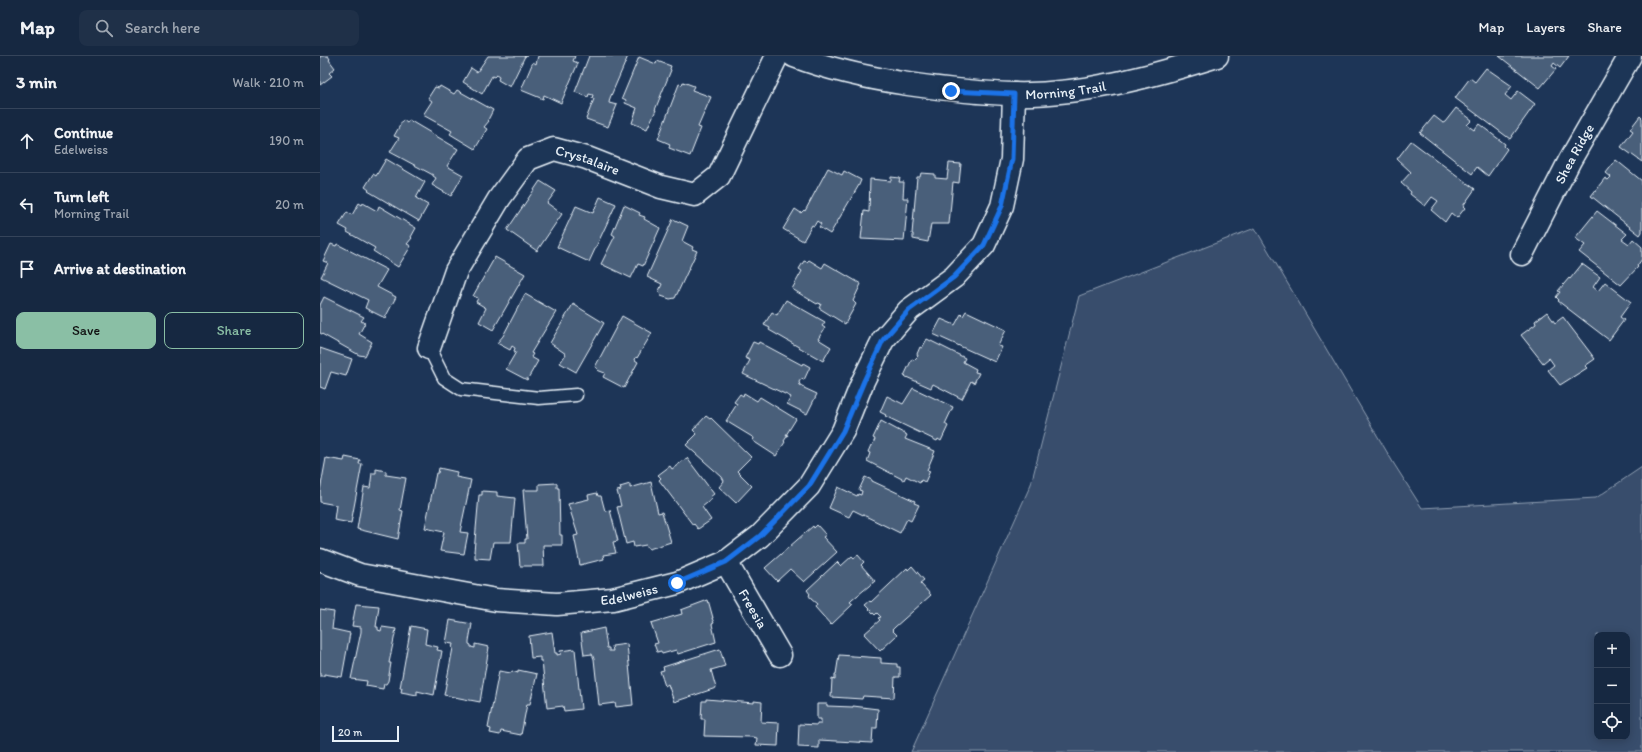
<!DOCTYPE html>
<html lang="en">
<head>
<meta charset="utf-8">
<style>
  body { margin:0; font-family:Itim,sans-serif; background:#1f3048; color:#f1f3f6 }
  .controls { position:absolute; right:12px; bottom:12px; display:grid; overflow:hidden; border-radius:8px; box-shadow:0 2px 10px #0003 }
  .controls button { width:36px; height:36px; display:grid; place-items:center; padding:0; border:0; border-bottom:1px solid #35445a; background:#162841; color:#f1f3f6; font:20px sans-serif }
  .scale { position:absolute; left:12px; bottom:10px; width:67px; box-sizing:border-box; padding-left:4px; border:2px solid #e8f1f8; border-top:0; font-size:11px; line-height:14px; white-space:nowrap; color:#e8f1f8; -webkit-text-stroke:3px #1d3557; paint-order:stroke }
  .stop { position:absolute; width:12px; height:12px; margin:-9px; border:3px solid #1a73e8; border-radius:50%; background:#fff }
  .stop.end { background:#1a73e8; border-color:#fff; box-shadow:0 1px 4px #0008 }
  .list { margin:0; padding:0; list-style:none }
  h2 { display:flex; justify-content:space-between; align-items:center; height:52px; margin:0; padding:0 16px; font-size:17px }
  h2 small { font-size:13px; font-weight:400; color:#9ea6b1 }
  .list li { display:grid; grid-template-columns:26px 1fr auto; gap:12px; align-items:center; box-sizing:border-box; height:64px; padding:0 16px; border-top:1px solid #35445a }
  .list b { display:block; font-size:15px; white-space:nowrap }
  .list p { margin:0; font-size:13px; white-space:nowrap; color:#9ea6b1 }
  .list em { font-size:13px; font-style:normal; color:#9ea6b1 }
  .actions { display:flex; gap:8px; padding:12px 16px }
  .actions a { flex:1; padding:9px 0; border:1px solid #8abfa5; border-radius:8px; text-align:center; font-size:14px; color:#8abfa5 }
  .actions .main { background:#8abfa5; color:#111 }
  .icon { flex:none; width:22px; height:22px; fill:none; stroke:currentColor; stroke-width:2; stroke-linecap:round; stroke-linejoin:round }
  .map { position:relative; flex:none; width:1322px; height:696px; overflow:hidden }
  header { display:flex; align-items:center; gap:24px; box-sizing:border-box; height:56px; padding:0 20px; background:#162841; border-bottom:1px solid #35445a }
  header strong { font-size:19px }
  nav { display:flex; gap:22px; margin-inline-start:auto; font-size:14px }
  .search { width:280px; height:36px; background:#1f3048; display:flex; align-items:center; gap:10px; box-sizing:border-box; padding:0 14px; border-radius:8px; color:#9ea6b1; font-size:15px }
  main { display:flex }
  aside { flex:1; background:#162841 }
  .map>svg:first-child { display:block }
  .green { fill:#374d6c; stroke:#909fb2; fill-rule:evenodd }
  .building { fill:#495e7a; stroke:#e8f1f8 }
  .lines { fill:none; stroke-linecap:round; stroke-linejoin:round }
  .service-casing { stroke:#e8f1f8; stroke-width:15 }
  .minor-casing { stroke:#e8f1f8; stroke-width:25 }
  .tertiary-casing { stroke:#e8f1f8; stroke-width:25 }
  .service { stroke:#1d3557; stroke-width:12 }
  .minor { stroke:#1d3557; stroke-width:22 }
  .tertiary { stroke:#1d3557; stroke-width:22 }
  .route { stroke:#1a73e8; stroke-width:5 }
  .labels { text-anchor:middle; dominant-baseline:central; stroke-width:3.5; stroke-linejoin:round; paint-order:stroke }
  .street-label { font-size:14px; fill:#e8f1f8; stroke:#1d3557 }
</style>
</head>
<body>
<header>
<strong>Map</strong>
<div class="search"><svg class="icon" aria-label="search" viewBox="0 0 24 24"><circle cx="10" cy="10" r="6"/><path d="M15 15l6 6"/></svg>Search here</div>
<nav><a>Map</a><a>Layers</a><a>Share</a></nav>
</header>
<main>
<aside>
<h2>3 min<small>Walk · 210 m</small></h2>
<ul class="list">
<li><svg class="icon" aria-label="ahead" viewBox="0 0 24 24"><path d="M12 20V5M6 11l6-6 6 6"/></svg><div><b>Continue</b><p>Edelweiss</p></div><em>190 m</em></li>
<li><svg class="icon" aria-label="left" viewBox="0 0 24 24"><path d="M17 20v-9H6M10 6l-5 5 5 5"/></svg><div><b>Turn left</b><p>Morning Trail</p></div><em>20 m</em></li>
<li><svg class="icon" aria-label="arrive" viewBox="0 0 24 24"><path d="M6 21V4h12l-3 4 3 4H6"/></svg><div><b>Arrive at destination</b></div></li>
</ul>
<div class="actions"><a class="main">Save</a><a>Share</a></div>
</aside>
<div class="map">
<svg width="1322" height="696" viewBox="0 0 1322 696">
  <rect width="100%" height="100%" fill="#1d3557"/>
  <filter id="ink" filterUnits="userSpaceOnUse"><feTurbulence type="fractalNoise" baseFrequency=".025" numOctaves="2"/><feDisplacementMap in="SourceGraphic" scale="8" xChannelSelector="R" yChannelSelector="G"/><feConvolveMatrix kernelMatrix="1 2 1 2 8 2 1 2 1" color-interpolation-filters="sRGB"/></filter>
  <g filter="url(#ink)">
    <path class="green" d="M935,172L1074,408L1102,452L1276,442L1322,411V696H591L711,428L759,240ZM1277,579H1307V681H1277Z"/>
    <g class="building">
      <path d="M0,0H8L10,3L9,4L15,12L9,17L12,20L0,29Z"/>
      <path d="M168,0H207H205L190,31L178,24L179,21L176,19L174,21L172,20L162,38L143,26L151,12L157,16Z"/>
      <path d="M218,0H255L253,5L258,7L241,47L224,39L223,43L201,34L213,6L216,8Z"/>
      <path d="M269,0H308L290,42L289,47L297,49L288,71L266,63L274,43L272,42L273,39L269,38L268,41L255,36Z"/>
      <path d="M1179,0H1249L1240,12L1234,7L1232,10L1236,13L1220,32Z"/>
      <path d="M319,1L336,8L337,5L351,10L350,13L351,14L335,54H336L327,73L312,67L317,52L305,47L306,44L302,42Z"/>
      <path d="M1166,12L1192,30L1185,39L1191,44L1198,35L1215,48L1190,83L1135,42L1150,22L1155,26Z"/>
      <path d="M363,26L374,30L372,34L391,41L378,71L381,72L370,100L349,92L350,88L338,83L359,28L362,29Z"/>
      <path d="M120,30L134,38L137,34L173,54L168,64L169,65L164,71L167,73L155,93L130,78L132,75L103,59L112,45L108,42L115,31L119,32Z"/>
      <path d="M1136,52L1152,64L1147,69L1154,74L1159,68L1185,88L1184,90L1187,93L1168,120L1157,111L1152,118L1100,77L1114,60L1123,67L1125,66Z"/>
      <path d="M1320,60L1322,62V106L1301,91L1313,75L1310,73Z"/>
      <path d="M83,64L87,67L89,64L138,93L127,110L143,119L131,140L112,129L116,122L113,120V119L70,96L79,82L74,80Z"/>
      <path d="M1091,85L1155,133L1143,150L1145,152L1137,162L1131,157L1125,166L1111,154L1118,145L1112,141L1105,150L1090,138L1091,136L1081,127L1091,116L1077,103Z"/>
      <path d="M66,103L105,126L96,142L108,149L99,165L48,135L49,134L45,131L53,118L56,120Z"/>
      <path d="M1296,104L1322,125V176L1320,179L1271,140L1285,122L1288,124L1291,121L1286,117Z"/>
      <path d="M629,107L641,108L639,127L633,126L629,168H611L608,186L593,183V178H592L597,121H600L601,117L615,118V122L627,123Z"/>
      <path d="M508,112L522,119L524,115L541,124L539,129L510,178L499,171L501,168L497,165L494,170L492,169L483,185L463,173L475,153L481,157L484,154L485,155Z"/>
      <path d="M571,121L580,122L579,126H584L583,142H588L584,185L541,183L544,155L549,156L550,123L571,125Z"/>
      <path d="M220,125L236,135L227,147L242,158L217,195L187,174Z"/>
      <path d="M280,141L296,148L269,206L237,191L256,150L273,157Z"/>
      <path d="M39,147L42,149L43,147L57,155L59,150L96,172L91,181L92,182L87,188L91,190L78,211L53,195L55,192L27,176L28,174L19,169L27,156L32,159Z"/>
      <path d="M304,149L320,157L319,159L325,161L324,163L340,172L323,210L318,208L311,222L281,208L295,180L292,178Z"/>
      <path d="M1277,155L1307,178L1302,183L1309,188L1313,183L1322,191V203L1317,210L1318,211L1301,229L1259,196L1265,189L1255,182Z"/>
      <path d="M353,163L368,170L362,185L373,191L372,193L377,195L358,236L355,242L350,243L341,240L339,235L342,228L327,221Z"/>
      <path d="M11,188L16,190L17,188L67,214L57,231L76,241L65,262L45,252L48,244L1,221L8,207L3,205Z"/>
      <path d="M175,201L205,218L173,274L159,266L166,252L156,246L158,242L153,240Z"/>
      <path d="M489,204L502,212L505,207L541,228L533,245L536,248L525,268L499,252L501,248L498,247L497,248L472,233L482,215L479,213L484,205L487,206Z"/>
      <path d="M1262,208L1280,221L1273,231L1278,235L1285,226L1311,246L1300,261L1304,264L1289,284L1238,245L1239,244L1236,241L1240,236L1238,235L1249,222L1250,223Z"/>
      <path d="M205,238L236,256L211,297L213,298L211,301L218,305L207,324L186,313L196,296L194,295L195,292L192,290L190,294L177,287L183,280Z"/>
      <path d="M4,241L44,261L41,265L45,267L39,278L52,286L45,300L39,299L0,277V249Z"/>
      <path d="M466,244L505,266L502,270L505,272L498,283L511,291L503,305L449,274L450,272L444,269L452,256L457,259Z"/>
      <path d="M253,248L284,267L256,316L240,307L246,298L230,287Z"/>
      <path d="M646,255L686,274L678,290L682,291L675,306L613,278L621,263L635,269L641,258L643,260Z"/>
      <path d="M1227,256L1235,267L1243,261L1275,303L1265,310L1267,312L1240,329L1228,314L1234,309L1229,302L1223,307L1201,279L1216,268L1215,265Z"/>
      <path d="M302,260L332,277L317,302L316,301L315,304L318,306L304,332L283,321L285,317L277,314L278,313L275,311Z"/>
      <path d="M607,283L645,302L643,306L656,313L655,316L659,317L654,327L651,325L642,343L613,328L611,332L584,320L592,303L594,304L598,300L597,298L600,291L602,292Z"/>
      <path d="M433,286L438,288L439,286L482,309L483,307L490,311L484,324L481,323L479,326L480,329L484,331V332L497,338L487,358L467,348L471,341L467,339L423,318L430,304L425,302Z"/>
      <path d="M0,292L32,303L26,320L11,316L5,333L0,331Z"/>
      <path d="M593,332L633,351L625,368L628,370L621,385L618,383L617,385L565,360L566,359L560,356L567,340L583,348Z"/>
      <path d="M424,337L437,345L440,341L476,363L466,379H468L464,385L465,386L456,400L433,385L434,382L406,365L417,348L414,346L420,338L423,340Z"/>
      <path d="M386,360L390,363L391,362L431,401L417,415L432,430L416,447L399,431L404,425L402,421L366,389L377,378L373,374Z"/>
      <path d="M561,365L587,379L585,383L615,395L607,414L610,415L605,426L601,424L600,427L586,420L584,424L547,405L549,400L550,397L548,396L551,389L552,390L555,383L553,382Z"/>
      <path d="M25,401L40,404L39,408H42L31,467L14,464L16,449L0,446V435L6,402L24,405Z"/>
      <path d="M367,402L394,438L390,441L392,443L382,451L391,464L378,473L374,468L373,469L339,424L341,422L338,419L350,410L352,413Z"/>
      <path d="M119,412L137,416L136,421L151,424L140,476L148,477L144,498L120,495L124,476L105,472L116,417H118Z"/>
      <path d="M56,413L66,415V419L86,422L80,454L83,455L78,483L37,473L44,431L50,432L52,417H56Z"/>
      <path d="M545,421L552,424V425L595,445L594,447L599,449L591,465L587,463L580,477L533,454L529,461L509,452L518,431L537,440L538,438L541,439L542,435L539,434Z"/>
      <path d="M331,426L338,457L342,456L351,486L329,493L326,489L314,491L313,486L306,488L297,451L301,450L297,435L301,434L300,431L310,428V432Z"/>
      <path d="M237,427V432H239L240,479H242V489H223L224,510H200L198,487H205V483H207L203,434H219V428Z"/>
      <path d="M162,435L177,436V440L195,442L191,486H173L170,503L155,502V496H154L159,439H162Z"/>
      <path d="M277,437L278,440H281L285,455L290,454L298,485L293,486L296,497L283,499L284,503L260,509L254,480L258,479L248,448L269,443L268,439Z"/>
      <path d="M497,469L506,479L503,481L517,496L484,526L470,513L457,525L445,512L493,470L494,472Z"/>
      <path d="M538,499L544,506L541,509L555,525L532,544L530,546L533,548L511,569L495,551L497,548L491,543L489,539L490,538L487,534L517,506L521,510L532,500L534,502Z"/>
      <path d="M592,510L604,524L600,527L611,539L575,571L572,574L577,579L560,595L544,578L560,564L558,562L561,561L557,557L555,559L545,549L550,545L551,546L587,512L588,514Z"/>
      <path d="M388,544L393,562H392L394,567L392,568L396,586L358,598L356,594L342,598L341,595L337,596L334,588L338,587L331,567L362,558L361,554Z"/>
      <path d="M36,548L59,550L56,571H58V574L61,575L62,571L76,573L69,607H71L68,625L66,628H64L63,633L46,630L47,625L31,623L41,576V571L32,570Z"/>
      <path d="M0,554L14,556L12,573L30,577L22,621L4,618V620H0Z"/>
      <path d="M130,564L152,568L149,585V588L151,589V591L155,592V588L169,591L160,646L124,639L133,592H132L133,588L126,587Z"/>
      <path d="M91,570L107,573L105,588L118,591L117,594L122,595L114,639L97,635V639L81,636L82,632H80Z"/>
      <path d="M284,572L287,592H289V595H293L292,590L307,588L313,649L296,651L295,647L279,649L274,603L272,598L264,599L261,577Z"/>
      <path d="M232,576L235,597H237V599L241,598L240,595L255,593L261,653L244,655L243,650L227,652L222,605H220V601L211,602L209,580Z"/>
      <path d="M400,593L405,610L391,614L396,632L354,646L348,628L345,630L340,615L344,614L343,611Z"/>
      <path d="M519,599L561,602V607L577,608V611H580V621H575L574,642L543,640L542,643L511,641L512,623L515,624V618H516Z"/>
      <path d="M198,614L217,618L210,648H207L201,679L181,675L180,679L170,677L171,673L168,672L179,615L191,617L192,615L198,617Z"/>
      <path d="M386,643L434,647V645L442,646L441,666L459,667L458,690L436,689L437,682L432,681L384,680L385,663H381L382,645H386Z"/>
      <path d="M497,648H507V650L533,651V650L558,653L557,672H553L552,687L499,684V692L478,691L479,668L497,669V667H501V663H497Z"/>
    </g>
    <g class="lines">
      <g class="service-casing">
        <path id="service" d="M109,292L124,322L141,333L219,342L256,339"/>
      </g>
      <g class="minor-casing">
        <g id="minor">
          <path id="s1" d="M1202,198L1250,104L1310,0"/>
          <path id="s2" d="M109,292L136,215L179,143L208,103L234,93L267,102L341,131L375,139L399,120L457,0"/>
          <path id="s3" d="M0,504L40,519L176,544L237,548L293,543L357,527L406,506L440,480L489,430L523,375L543,325L563,284L589,254L634,221L664,189L682,150L692,103L694,38"/>
          <path id="s4" d="M406,506L460,599"/>
        </g>
      </g>
      <g class="tertiary-casing">
        <g id="tertiary">
          <path id="s5" d="M474,0C511,14 548,22 588,28C623,33 657,37 693,38C760,40 833,20 897,0"/>
        </g>
      </g>
      <use href="#service" class="service"/>
      <use href="#minor" class="minor"/>
      <use href="#tertiary" class="tertiary"/>
    </g>
  </g>
  <g class="lines" filter="url(#ink)">
    <path class="route" d="M357,527L406,506L440,480L489,430L523,375L544,325L563,284L589,254L634,221L664,189L682,150L692,103L694,38L631,35"/>
  </g>
  <g class="labels">
    <g class="street-label">
      <text stroke="none"><textPath href="#s5" startOffset="276">Morning Trail</textPath></text>
      <text stroke="none"><textPath href="#s1" startOffset="113">Shea Ridge</textPath></text>
      <text stroke="none"><textPath href="#s2" startOffset="278">Crystalaire</textPath></text>
      <text stroke="none"><textPath href="#s3" startOffset="315">Edelweiss</textPath></text>
      <text stroke="none"><textPath href="#s4" startOffset="54">Freesia</textPath></text>
    </g>
  </g>
</svg>
<div class="controls">
<button>+</button>
<button>−</button>
<button><svg class="icon" aria-label="locate" viewBox="0 0 24 24"><circle cx="12" cy="12" r="6"/><path d="M12 2v4M12 18v4M2 12h4M18 12h4"/></svg></button>
</div>
<div class="scale">20 m</div>
<div class="stop" style="left:357px;top:527px"></div>
<div class="stop end" style="left:631px;top:35px"></div>
</div>
</main>
</body>
</html>
